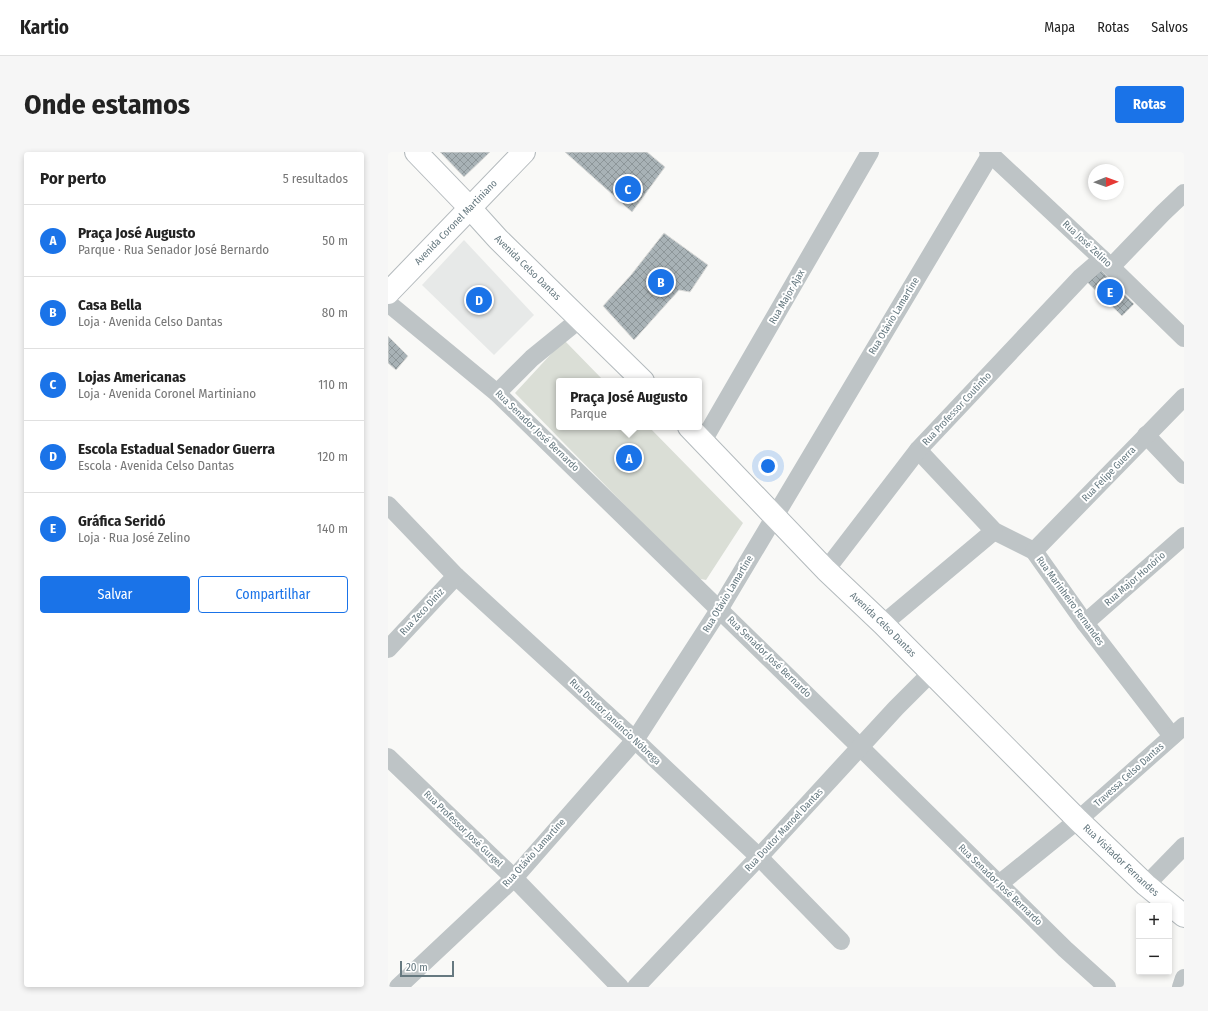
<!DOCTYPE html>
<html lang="pt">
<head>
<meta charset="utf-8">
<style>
  body { margin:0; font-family:"Fira Sans Condensed",sans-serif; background:#f6f6f6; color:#222 }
  .controls { position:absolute; right:12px; bottom:12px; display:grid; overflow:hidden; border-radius:4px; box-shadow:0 2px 6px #0003 }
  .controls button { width:36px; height:36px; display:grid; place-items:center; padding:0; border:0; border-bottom:1px solid #e0e0e0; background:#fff; color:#222; font:20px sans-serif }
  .compass { position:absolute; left:700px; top:12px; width:36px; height:36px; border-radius:50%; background:#fff; box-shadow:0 2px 6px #0003; rotate:89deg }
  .scale { position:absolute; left:12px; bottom:10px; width:54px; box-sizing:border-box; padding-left:4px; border:2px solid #667980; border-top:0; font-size:11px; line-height:14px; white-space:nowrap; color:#667980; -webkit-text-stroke:3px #fff; paint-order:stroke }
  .you { position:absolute; left:380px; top:314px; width:14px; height:14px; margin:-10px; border:3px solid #fff; border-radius:50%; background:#1a73e8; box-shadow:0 0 0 6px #1a73e833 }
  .badge { display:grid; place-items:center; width:26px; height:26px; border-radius:50%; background:#1a73e8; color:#fff; font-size:13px; font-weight:700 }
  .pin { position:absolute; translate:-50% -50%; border:2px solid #fff; box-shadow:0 1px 4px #0006 }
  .popup { position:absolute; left:168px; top:226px; width:146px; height:52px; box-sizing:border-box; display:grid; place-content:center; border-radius:4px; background:#fff; filter:drop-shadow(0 1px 3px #0005); font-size:13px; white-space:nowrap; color:#767676 }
  .popup b { font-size:15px; color:#222 }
  .popup::after { content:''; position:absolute; left:50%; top:100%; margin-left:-8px; border:8px solid transparent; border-top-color:#fff }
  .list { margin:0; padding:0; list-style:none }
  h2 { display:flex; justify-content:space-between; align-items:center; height:52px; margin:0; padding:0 16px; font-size:17px }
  h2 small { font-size:13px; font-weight:400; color:#767676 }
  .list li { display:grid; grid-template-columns:26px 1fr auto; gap:12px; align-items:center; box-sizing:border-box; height:72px; padding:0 16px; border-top:1px solid #e0e0e0 }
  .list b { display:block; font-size:15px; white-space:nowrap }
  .list p { margin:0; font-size:13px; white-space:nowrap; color:#767676 }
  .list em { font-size:13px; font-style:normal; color:#767676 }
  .actions { display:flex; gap:8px; padding:12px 16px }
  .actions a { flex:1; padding:9px 0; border:1px solid #1a73e8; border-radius:4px; text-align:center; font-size:14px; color:#1a73e8 }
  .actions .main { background:#1a73e8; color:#fff }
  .map { position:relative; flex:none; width:796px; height:835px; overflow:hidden; border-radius:4px }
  header { display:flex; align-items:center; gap:24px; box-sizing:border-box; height:56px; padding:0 20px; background:#fff; border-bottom:1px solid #e0e0e0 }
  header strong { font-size:19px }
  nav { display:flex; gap:22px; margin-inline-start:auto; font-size:14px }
  .intro { display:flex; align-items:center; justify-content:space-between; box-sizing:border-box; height:96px; padding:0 24px }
  h1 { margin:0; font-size:28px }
  .button { padding:10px 18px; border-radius:4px; background:#1a73e8; color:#fff; font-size:14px; font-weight:700 }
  main { display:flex; gap:24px; padding:0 24px }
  aside { flex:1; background:#fff; border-radius:4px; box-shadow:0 2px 6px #0003 }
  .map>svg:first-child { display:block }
  .built { fill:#e7e9e8 }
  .park { fill:#daded6 }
  .building { fill:url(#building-cross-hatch); stroke:#dbdbd9 }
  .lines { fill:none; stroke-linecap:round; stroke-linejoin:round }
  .secondary-casing { stroke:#b3babd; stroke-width:24 }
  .primary-casing { stroke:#b4babd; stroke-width:24 }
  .street { stroke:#bec4c6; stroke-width:18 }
  .secondary { stroke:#fff; stroke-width:22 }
  .primary { stroke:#fff; stroke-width:22 }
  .labels { text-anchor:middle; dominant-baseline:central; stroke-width:4; stroke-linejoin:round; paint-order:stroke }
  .street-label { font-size:10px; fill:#667980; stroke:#fff }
</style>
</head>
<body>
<header>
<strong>Kartio</strong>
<nav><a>Mapa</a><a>Rotas</a><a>Salvos</a></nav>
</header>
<div class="intro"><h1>Onde estamos</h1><a class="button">Rotas</a></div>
<main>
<aside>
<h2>Por perto<small>5 resultados</small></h2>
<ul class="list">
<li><span class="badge">A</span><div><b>Praça José Augusto</b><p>Parque · Rua Senador José Bernardo</p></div><em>50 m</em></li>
<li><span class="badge">B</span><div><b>Casa Bella</b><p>Loja · Avenida Celso Dantas</p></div><em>80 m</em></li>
<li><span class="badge">C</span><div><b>Lojas Americanas</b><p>Loja · Avenida Coronel Martiniano</p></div><em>110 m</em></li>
<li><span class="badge">D</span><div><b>Escola Estadual Senador Guerra</b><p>Escola · Avenida Celso Dantas</p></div><em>120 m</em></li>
<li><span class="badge">E</span><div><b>Gráfica Seridó</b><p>Loja · Rua José Zelino</p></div><em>140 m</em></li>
</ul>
<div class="actions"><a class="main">Salvar</a><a>Compartilhar</a></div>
</aside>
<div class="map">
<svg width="796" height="835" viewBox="0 0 796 835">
  <defs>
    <pattern id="building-cross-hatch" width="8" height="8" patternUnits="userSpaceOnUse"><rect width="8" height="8" fill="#a8b2b6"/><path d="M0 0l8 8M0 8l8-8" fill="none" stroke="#8d9699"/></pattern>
  </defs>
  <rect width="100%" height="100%" fill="#f9f9f7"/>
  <path class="built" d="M76,88L146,163L106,203L34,133Z"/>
  <path class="park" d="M176,188L216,229H171V275H261L355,371L318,428L308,426L127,241Z"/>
  <g class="building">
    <path d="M52,0H102L76,25Z"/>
    <path d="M177,0H259L277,15L244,60Z"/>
    <path d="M276,81L320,113L302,140L291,138L246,188L215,154L243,123Z"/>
    <path d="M711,116L746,152L734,164L698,129Z"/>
    <path d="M0,184L20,204L8,218L0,211Z"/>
  </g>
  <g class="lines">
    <g class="secondary-casing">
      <g id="secondary">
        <path id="s1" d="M82,56L110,87L255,229"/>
        <path id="s2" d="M301,275L438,418L495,472L690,668L758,733L796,764"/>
      </g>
    </g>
    <g class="primary-casing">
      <g id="primary">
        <path d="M28,0L82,56"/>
        <path id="s3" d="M0,141L136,0"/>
      </g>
    </g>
    <g class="street">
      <path d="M600,0L723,115L796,186"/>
      <path d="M723,115L775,61L796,41"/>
      <path d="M0,151L109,241L472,595L611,732L677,797L719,835"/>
      <path d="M109,241L144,206L192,167"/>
      <path d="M758,283L796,323"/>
      <path d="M315,289L482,0"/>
      <path d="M530,298L606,379L646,399L697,471L784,584"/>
      <path d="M0,353L68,424L247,588L371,705L453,789"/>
      <path d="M646,399L796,245"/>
      <path d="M438,418L530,298L693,125L714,107"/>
      <path d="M697,471L796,384"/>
      <path d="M495,472L606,379"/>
      <path d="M0,497L68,424"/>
      <path d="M0,605L126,726L232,835"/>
      <path d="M611,732L690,668L796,574"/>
      <path d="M758,733L796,694"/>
      <path d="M10,835L126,726L247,588L331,458L604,0"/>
      <path d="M248,835L371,705L508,556L543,521"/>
      <path d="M793,835L796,826"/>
    </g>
    <use href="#secondary" class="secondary"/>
    <use href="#primary" class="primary"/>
  </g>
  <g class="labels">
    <g class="street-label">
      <text stroke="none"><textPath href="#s3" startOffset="98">Avenida Coronel Martiniano</textPath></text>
      <text transform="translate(699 92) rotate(43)">Rua José Zelino</text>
      <text stroke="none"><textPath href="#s1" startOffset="83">Avenida Celso Dantas</textPath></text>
      <text transform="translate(399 145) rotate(-60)">Rua Major Ajax</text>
      <text transform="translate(506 164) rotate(-59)">Rua Otávio Lamartine</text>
      <text transform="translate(569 257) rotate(-47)">Rua Professor Coutinho</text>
      <text transform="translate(149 279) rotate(44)">Rua Senador José Bernardo</text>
      <text transform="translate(721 322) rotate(-46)">Rua Felipe Guerra</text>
      <text transform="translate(747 427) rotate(-41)">Rua Major Honório</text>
      <text transform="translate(340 442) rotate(-59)">Rua Otávio Lamartine</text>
      <text transform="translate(682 449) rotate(54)">Rua Marinheiro Fernandes</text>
      <text transform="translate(34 460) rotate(-47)">Rua Zeco Diniz</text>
      <text stroke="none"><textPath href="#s2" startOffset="277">Avenida Celso Dantas</textPath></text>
      <text transform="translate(381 505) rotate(44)">Rua Senador José Bernardo</text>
      <text transform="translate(227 570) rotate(43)">Rua Doutor Janúncio Nóbrega</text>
      <text transform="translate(741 623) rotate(-42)">Travessa Celso Dantas</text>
      <text transform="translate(75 677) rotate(44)">Rua Professor José Gurgel</text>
      <text transform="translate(396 678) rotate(-47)">Rua Doutor Manoel Dantas</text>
      <text transform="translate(146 701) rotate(-48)">Rua Otávio Lamartine</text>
      <text stroke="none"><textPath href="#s2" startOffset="612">Rua Visitador Fernandes</textPath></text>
      <text transform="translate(612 733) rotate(44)">Rua Senador José Bernardo</text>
    </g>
  </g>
</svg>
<div class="controls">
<button>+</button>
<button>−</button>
</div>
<svg class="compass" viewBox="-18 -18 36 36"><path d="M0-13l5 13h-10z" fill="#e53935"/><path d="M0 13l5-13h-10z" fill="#767676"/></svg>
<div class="scale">20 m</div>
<div class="you"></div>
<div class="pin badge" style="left:241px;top:306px">A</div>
<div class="popup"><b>Praça José Augusto</b>Parque</div>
<div class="pin badge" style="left:273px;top:130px">B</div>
<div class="pin badge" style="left:240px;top:37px">C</div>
<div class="pin badge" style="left:91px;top:148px">D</div>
<div class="pin badge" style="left:722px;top:140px">E</div>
</div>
</main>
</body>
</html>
